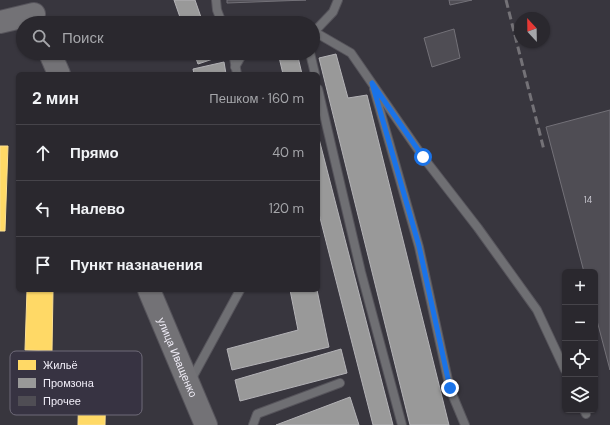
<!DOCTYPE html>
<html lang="ru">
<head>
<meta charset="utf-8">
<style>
  body { margin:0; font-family:"DM Sans",sans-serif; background:#323036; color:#f1f3f6 }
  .controls { position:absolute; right:12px; bottom:12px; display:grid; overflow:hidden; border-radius:6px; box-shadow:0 1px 3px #0004 }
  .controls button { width:36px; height:36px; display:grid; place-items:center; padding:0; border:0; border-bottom:1px solid #46444a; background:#2a282e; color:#f1f3f6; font:20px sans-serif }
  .compass { position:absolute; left:514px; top:12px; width:36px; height:36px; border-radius:50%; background:#2a282e; box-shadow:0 1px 3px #0004; rotate:338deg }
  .stop { position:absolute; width:12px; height:12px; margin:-9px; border:3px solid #1a73e8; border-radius:50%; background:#fff }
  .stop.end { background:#1a73e8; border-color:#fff; box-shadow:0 1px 4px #0008 }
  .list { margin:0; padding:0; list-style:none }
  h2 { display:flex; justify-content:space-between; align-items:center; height:52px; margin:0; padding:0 16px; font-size:17px }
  h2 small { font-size:13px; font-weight:400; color:#a5a6aa }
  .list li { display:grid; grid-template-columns:26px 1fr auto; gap:12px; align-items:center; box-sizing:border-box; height:56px; padding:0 16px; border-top:1px solid #46444a }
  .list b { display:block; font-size:15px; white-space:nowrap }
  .list em { font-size:13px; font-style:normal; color:#a5a6aa }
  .icon { flex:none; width:22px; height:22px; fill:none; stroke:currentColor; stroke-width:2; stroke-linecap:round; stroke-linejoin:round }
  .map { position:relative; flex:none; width:610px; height:425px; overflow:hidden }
  .search { position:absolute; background:#2a282e; box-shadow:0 1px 3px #0004; left:16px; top:16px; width:304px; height:44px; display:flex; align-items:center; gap:10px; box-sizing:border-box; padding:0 14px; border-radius:22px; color:#a5a6aa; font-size:15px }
  .panel { position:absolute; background:#2a282e; box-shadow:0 1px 3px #0004; left:16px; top:72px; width:304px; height:220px; border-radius:6px }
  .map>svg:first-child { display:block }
  .homes { fill:#ffd966; stroke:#fbdf92 }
  .industry { fill:#999; stroke:#b3b2b6 }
  .building { fill:#4f4d54; stroke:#737178 }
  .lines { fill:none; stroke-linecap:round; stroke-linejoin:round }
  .lane-casing { stroke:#56545b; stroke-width:10 }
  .secondary-casing { stroke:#56545b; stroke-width:24 }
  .lane { stroke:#6f6f73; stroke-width:8 }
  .secondary { stroke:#737276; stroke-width:22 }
  .rail { stroke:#747277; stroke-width:3; stroke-dasharray:8 4; stroke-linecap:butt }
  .route { stroke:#1a73e8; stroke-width:5 }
  .labels { text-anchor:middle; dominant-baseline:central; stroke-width:4; stroke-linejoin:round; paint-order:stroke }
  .number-label { font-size:9px; fill:#c8c6cf }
  .street-label { font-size:11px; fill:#f1eef8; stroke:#373342 }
  .key { fill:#373342; stroke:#6f6b79; stroke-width:1 }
  .key-label { font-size:11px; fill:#f1eef8 }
</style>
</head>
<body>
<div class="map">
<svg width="610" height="425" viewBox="0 0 610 425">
  <rect width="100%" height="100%" fill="#38363e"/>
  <g class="homes">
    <path d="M0,146H8L5,231H0Z"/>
    <path d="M27,290H53L52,351L25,350Z"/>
    <path d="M79,375L106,376L105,425H78Z"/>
  </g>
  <g class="industry">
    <path d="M174,0H195L203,23H182Z"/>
    <path d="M194,53H214L216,58L198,64Z"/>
    <path d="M278,53H297L302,74H283Z"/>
    <path d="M336,54L348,98L367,95L449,425H410L319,58Z"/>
    <path d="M224,62L226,74H194L193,69Z"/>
    <path d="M318,135L393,425H373L318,210Z"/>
    <path d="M290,290H317L329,347L232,370L227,349L298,330Z"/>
    <path d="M341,349L347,373L240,401L235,380Z"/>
    <path d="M350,397L359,425H276Z"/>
  </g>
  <g class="building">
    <path d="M227,0H306L227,3Z"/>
    <path d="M449,0H472L450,5Z"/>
    <path d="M454,29L460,58L432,67L424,38Z"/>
    <path d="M610,110V370L595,313V272H584L546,127Z"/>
  </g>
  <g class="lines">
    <g class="lane-casing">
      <g id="lane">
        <path d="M216,0L217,10L222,23"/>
        <path d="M280,23L283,22L287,23"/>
        <path d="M313,31L351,53L423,157L478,228L537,310L565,370"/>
        <path d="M314,32L333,12L338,0"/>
        <path d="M233,53L237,74"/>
        <path d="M310,53L315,74"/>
        <path d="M235,67L243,53"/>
        <path d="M318,89L361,272L402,425"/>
        <path d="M374,89L419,247L450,389L465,425"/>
        <path d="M191,380L240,290"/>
        <path d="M584,410L586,414"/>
        <path d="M253,425L257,414L340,383"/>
      </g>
    </g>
    <g class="secondary-casing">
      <g id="secondary">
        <path d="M0,22L34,14"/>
        <path d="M50,53L59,74"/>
        <path id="s1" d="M149,290L206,425"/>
      </g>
    </g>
    <use href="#lane" class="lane"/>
    <use href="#secondary" class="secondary"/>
    <path class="rail" d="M506,0L544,150"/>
  </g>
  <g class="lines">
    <path class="route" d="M423,157L372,83L419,246L450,388"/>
  </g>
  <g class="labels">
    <g class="number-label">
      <text x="588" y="200">14</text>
    </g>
    <g class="street-label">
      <text stroke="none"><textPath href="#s1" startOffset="73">улица Иващенко</textPath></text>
    </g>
  </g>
  <rect x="10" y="351" width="132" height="64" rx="6" class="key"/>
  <rect x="18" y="360" width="18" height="10" fill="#ffd966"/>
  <rect x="18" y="378" width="18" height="10" fill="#999"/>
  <rect x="18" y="396" width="18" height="10" fill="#4f4d54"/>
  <g class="key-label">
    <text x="43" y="369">Жильё</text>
    <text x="43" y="387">Промзона</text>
    <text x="43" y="405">Прочее</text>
  </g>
</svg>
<div class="controls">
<button>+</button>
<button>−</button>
<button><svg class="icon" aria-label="locate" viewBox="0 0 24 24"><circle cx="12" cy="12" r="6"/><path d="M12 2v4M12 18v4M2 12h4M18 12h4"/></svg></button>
<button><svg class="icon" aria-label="layers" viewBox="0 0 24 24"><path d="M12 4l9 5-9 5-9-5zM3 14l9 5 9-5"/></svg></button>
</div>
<svg class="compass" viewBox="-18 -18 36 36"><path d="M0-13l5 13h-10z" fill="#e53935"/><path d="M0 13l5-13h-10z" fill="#a5a6aa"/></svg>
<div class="stop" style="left:423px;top:157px"></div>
<div class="stop end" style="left:450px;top:388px"></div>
<div class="search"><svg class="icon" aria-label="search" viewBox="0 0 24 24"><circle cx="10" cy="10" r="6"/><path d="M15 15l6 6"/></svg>Поиск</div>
<section class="panel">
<h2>2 мин<small>Пешком · 160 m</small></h2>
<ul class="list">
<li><svg class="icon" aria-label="ahead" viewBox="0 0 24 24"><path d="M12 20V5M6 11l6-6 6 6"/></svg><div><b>Прямо</b></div><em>40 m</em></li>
<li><svg class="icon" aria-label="left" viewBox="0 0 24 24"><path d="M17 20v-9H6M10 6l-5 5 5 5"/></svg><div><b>Налево</b></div><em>120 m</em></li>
<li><svg class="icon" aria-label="arrive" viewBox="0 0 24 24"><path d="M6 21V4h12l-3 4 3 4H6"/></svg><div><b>Пункт назначения</b></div></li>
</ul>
</section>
</div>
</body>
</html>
